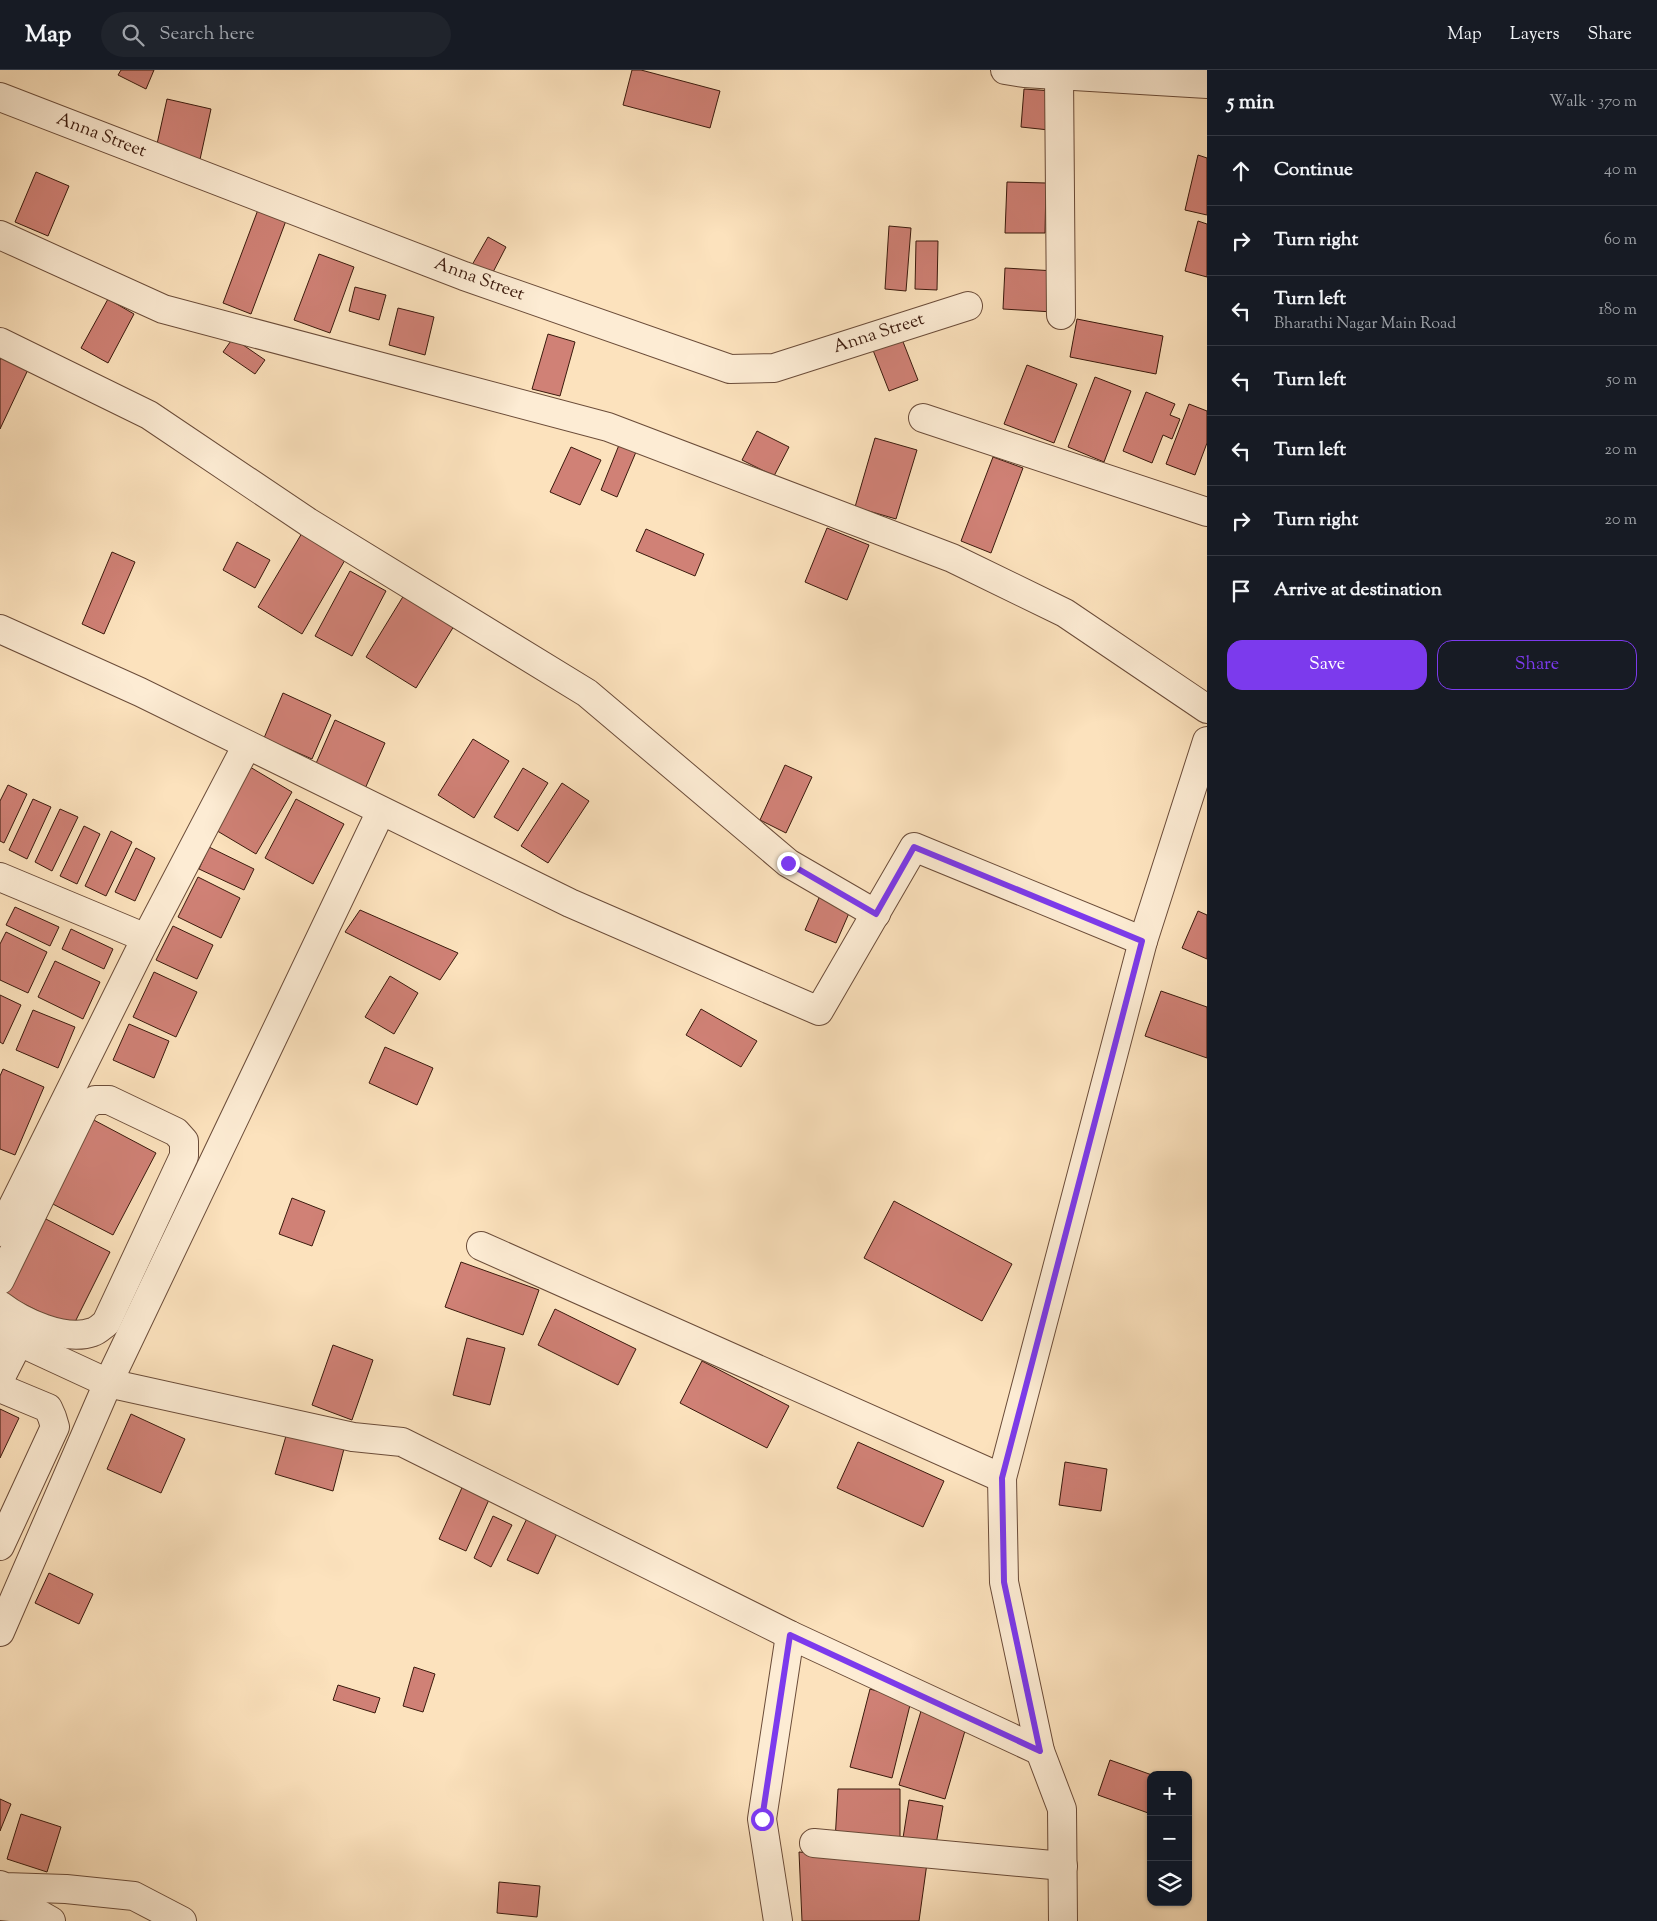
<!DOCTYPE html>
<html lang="en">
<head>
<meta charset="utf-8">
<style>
  body { margin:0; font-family:"Sorts Mill Goudy",serif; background:#20242c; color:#f1f3f6 }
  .controls { position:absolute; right:15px; bottom:15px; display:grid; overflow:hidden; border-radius:10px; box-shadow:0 1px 4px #0004 }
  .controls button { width:45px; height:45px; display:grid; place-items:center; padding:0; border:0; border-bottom:1px solid #363941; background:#171b24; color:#f1f3f6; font:25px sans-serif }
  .stop { position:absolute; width:15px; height:15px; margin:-11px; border:4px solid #7c3aed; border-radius:50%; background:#fff }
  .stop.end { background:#7c3aed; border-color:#fff; box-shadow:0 1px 5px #0008 }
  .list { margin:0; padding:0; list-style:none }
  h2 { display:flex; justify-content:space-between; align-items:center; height:65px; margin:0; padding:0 20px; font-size:21px }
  h2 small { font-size:16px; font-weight:400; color:#9ea1a6 }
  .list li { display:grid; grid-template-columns:32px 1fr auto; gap:15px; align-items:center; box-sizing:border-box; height:70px; padding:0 20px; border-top:1px solid #363941 }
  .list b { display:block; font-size:19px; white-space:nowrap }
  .list p { margin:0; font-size:16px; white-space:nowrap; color:#9ea1a6 }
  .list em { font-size:16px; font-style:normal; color:#9ea1a6 }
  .actions { display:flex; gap:10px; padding:15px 20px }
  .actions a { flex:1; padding:11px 0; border:1px solid #7c3aed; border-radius:15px; text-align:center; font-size:18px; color:#7c3aed }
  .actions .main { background:#7c3aed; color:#fff }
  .icon { flex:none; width:28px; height:28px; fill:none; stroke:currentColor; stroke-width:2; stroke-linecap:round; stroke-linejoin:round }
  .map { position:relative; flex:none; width:1207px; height:1851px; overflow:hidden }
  header { display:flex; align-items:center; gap:30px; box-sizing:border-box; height:70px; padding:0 25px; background:#171b24; border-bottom:1px solid #363941 }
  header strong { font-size:24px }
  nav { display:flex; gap:28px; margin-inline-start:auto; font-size:18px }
  .search { width:350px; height:45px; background:#20242c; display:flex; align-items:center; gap:12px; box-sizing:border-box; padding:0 18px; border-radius:28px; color:#9ea1a6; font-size:19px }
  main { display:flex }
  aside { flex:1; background:#171b24 }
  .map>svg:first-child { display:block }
  .building { fill:#d08176; stroke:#3b1a0d }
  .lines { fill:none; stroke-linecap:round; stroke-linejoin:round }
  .minor-casing { stroke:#6b4c39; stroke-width:30 }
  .minor { stroke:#fdecd4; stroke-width:28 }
  .route { stroke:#7c3aed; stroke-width:6 }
  .labels { text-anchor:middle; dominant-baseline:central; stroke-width:4.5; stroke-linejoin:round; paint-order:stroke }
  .street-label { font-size:18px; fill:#3b1a0d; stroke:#fdecd4 }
</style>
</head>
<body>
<header>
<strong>Map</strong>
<div class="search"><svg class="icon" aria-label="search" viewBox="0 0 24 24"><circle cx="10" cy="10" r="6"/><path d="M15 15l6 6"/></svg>Search here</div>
<nav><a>Map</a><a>Layers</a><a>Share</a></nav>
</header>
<main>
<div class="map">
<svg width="1207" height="1851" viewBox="0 0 1207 1851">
  <rect width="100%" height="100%" fill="#fce2bd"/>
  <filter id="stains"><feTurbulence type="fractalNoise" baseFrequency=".004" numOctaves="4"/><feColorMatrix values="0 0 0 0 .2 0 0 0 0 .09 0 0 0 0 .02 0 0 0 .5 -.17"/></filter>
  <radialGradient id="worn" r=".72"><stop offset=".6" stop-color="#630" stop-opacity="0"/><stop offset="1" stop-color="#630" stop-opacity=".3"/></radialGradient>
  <g class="building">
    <path d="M121,0H154L146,19L118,5Z"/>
    <path d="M632,0H641L720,21L710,58L623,35Z"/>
    <path d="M1024,19L1053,21L1049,60L1021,57Z"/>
    <path d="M167,29L211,39L199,94L155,83Z"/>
    <path d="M1198,85L1207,88V145L1185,140Z"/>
    <path d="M36,102L69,116L48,166L15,152Z"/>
    <path d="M1007,112L1046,113L1045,163H1005Z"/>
    <path d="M259,137L287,148L251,244L223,233Z"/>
    <path d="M1198,151L1207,154V207L1185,201Z"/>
    <path d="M889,156L911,158L906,221L885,219Z"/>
    <path d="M488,167L506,177L491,206L472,195Z"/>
    <path d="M916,171H938L937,220L915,219Z"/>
    <path d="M319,184L354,197L330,263L294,250Z"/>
    <path d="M1005,198L1055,201L1053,242L1003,239Z"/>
    <path d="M355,217L386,225L379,250L349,241Z"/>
    <path d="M108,229L134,244L108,293L81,278Z"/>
    <path d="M398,238L434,247L425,285L389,275Z"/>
    <path d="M1077,249L1163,266L1156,304L1070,287Z"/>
    <path d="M898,259L918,310L889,321L869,270Z"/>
    <path d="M548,264L575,272L560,326L532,319Z"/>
    <path d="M233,268L265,290L255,304L223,282Z"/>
    <path d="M6,277L33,289L0,359V290Z"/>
    <path d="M1027,295L1077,314L1054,373L1004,354Z"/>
    <path d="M1095,307L1131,321L1104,392L1068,377Z"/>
    <path d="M1146,322L1175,334L1170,345L1180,349L1172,369L1163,365L1152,393L1123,381Z"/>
    <path d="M1189,334L1207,341V373L1195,405L1166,394Z"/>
    <path d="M757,361L789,377L774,406L742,390Z"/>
    <path d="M875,368L917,380L896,449L855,437Z"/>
    <path d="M619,375L636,382L617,427L601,420Z"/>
    <path d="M571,377L601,390L580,435L550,422Z"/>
    <path d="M993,387L1023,398L991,483L961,471Z"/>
    <path d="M827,458L869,475L847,530L805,512Z"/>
    <path d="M646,459L704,484L695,506L636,481Z"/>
    <path d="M302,463L345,490L302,564L258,537Z"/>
    <path d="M237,472L270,490L255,518L223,500Z"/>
    <path d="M112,482L135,492L104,564L82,554Z"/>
    <path d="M350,501L386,521L352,586L315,566Z"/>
    <path d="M404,525L454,556L416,618L366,587Z"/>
    <path d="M283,623L331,645L312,689L264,668Z"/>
    <path d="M335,650L385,673L364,721L314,698Z"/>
    <path d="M473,669L509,691L474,748L438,725Z"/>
    <path d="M785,695L812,707L786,763L760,750Z"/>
    <path d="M250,697L292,722L256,784L214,759Z"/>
    <path d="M523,698L548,713L518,761L494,747Z"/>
    <path d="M562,713L589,731L548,793L521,776Z"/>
    <path d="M8,715L27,724L4,773L0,771V731Z"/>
    <path d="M33,729L51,737L27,789L9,780Z"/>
    <path d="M296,729L344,754L313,814L265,788Z"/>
    <path d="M60,739L78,747L52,801L35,792Z"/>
    <path d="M84,756L100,764L77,814L60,806Z"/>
    <path d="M111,761L132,772L106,826L85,816Z"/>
    <path d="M209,777L254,799L244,820L199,799Z"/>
    <path d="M136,778L155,788L135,831L115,822Z"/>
    <path d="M198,807L240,828L221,868L178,847Z"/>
    <path d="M822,821L853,834L836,873L805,860Z"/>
    <path d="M15,837L59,857L50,876L6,855Z"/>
    <path d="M360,840L458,883L440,910L345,862Z"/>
    <path d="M1198,841L1207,845V889L1182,878Z"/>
    <path d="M173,856L213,875L197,909L156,890Z"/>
    <path d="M71,859L113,879L104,899L62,879Z"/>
    <path d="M6,862L47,882L28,923L0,910V874Z"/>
    <path d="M55,891L100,912L83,949L38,927Z"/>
    <path d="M154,902L197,922L176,967L133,947Z"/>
    <path d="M390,906L418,923L394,964L365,947Z"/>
    <path d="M1161,921L1207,937V988L1145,966Z"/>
    <path d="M0,925L21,935L3,974L0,972Z"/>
    <path d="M701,939L757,971L741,997L686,965Z"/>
    <path d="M33,940L75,957L58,998L16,980Z"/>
    <path d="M129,954L169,971L154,1008L113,990Z"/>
    <path d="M385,977L433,998L417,1035L369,1013Z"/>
    <path d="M3,999L44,1017L15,1085L0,1079V1006Z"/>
    <path d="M90,1048L156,1083L113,1165L47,1131Z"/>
    <path d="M292,1128L325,1141L312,1176L279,1164Z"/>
    <path d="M894,1131L1012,1194L982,1251L864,1188Z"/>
    <path d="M42,1147L110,1182L72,1258L4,1224Z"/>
    <path d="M461,1192L539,1220L523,1265L445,1237Z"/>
    <path d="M555,1239L636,1279L618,1315L538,1275Z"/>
    <path d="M467,1268L505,1278L490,1335L453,1325Z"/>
    <path d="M333,1275L373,1290L352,1350L312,1335Z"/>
    <path d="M702,1291L789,1336L767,1378L680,1333Z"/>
    <path d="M0,1339L19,1348L0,1388Z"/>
    <path d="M131,1344L185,1369L161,1423L107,1399Z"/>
    <path d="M288,1359L345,1375L333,1421L275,1404Z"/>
    <path d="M858,1372L944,1411L923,1457L837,1418Z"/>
    <path d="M1065,1392L1107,1399L1101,1441L1059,1435Z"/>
    <path d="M465,1411L492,1423L466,1481L439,1469Z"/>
    <path d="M531,1440L561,1455L538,1504L507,1490Z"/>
    <path d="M493,1446L512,1455L491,1497L474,1488Z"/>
    <path d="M49,1503L93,1524L79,1554L35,1533Z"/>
    <path d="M414,1597L435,1604L423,1642L403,1636Z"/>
    <path d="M338,1615L380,1628L375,1643L333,1630Z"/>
    <path d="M870,1619L911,1631L892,1708L850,1697Z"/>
    <path d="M921,1641L967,1654L945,1729L899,1715Z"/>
    <path d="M1110,1690L1152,1705H1151V1744L1098,1725Z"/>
    <path d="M838,1719H900V1772L835,1771Z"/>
    <path d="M0,1729L11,1734L0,1761Z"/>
    <path d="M909,1730L943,1736L936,1774L903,1768Z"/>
    <path d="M21,1744L61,1757L47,1802L7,1789Z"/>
    <path d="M799,1782L927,1793L919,1851H802Z"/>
    <path d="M499,1812L540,1816L537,1847L497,1843Z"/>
  </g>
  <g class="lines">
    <g class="minor-casing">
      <g id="minor">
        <path d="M1005,0L1024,3L1207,14"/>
        <path d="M1059,5L1061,245"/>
        <path d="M0,27L464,206L730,299L774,298L968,236"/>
        <path d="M0,165L163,239L608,357L952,488L1065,543L1207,639"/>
        <path d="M0,272L149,345L308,452L587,623L788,793L876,844"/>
        <path d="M923,348L1207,442"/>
        <path d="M0,559L140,622L570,833L819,941L914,777L1143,871"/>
        <path d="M0,807L146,868L0,1162"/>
        <path d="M146,868L247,675"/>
        <path d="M481,1176L1002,1408"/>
        <path d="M0,1210L85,1036L95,1030H109L176,1062L184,1071V1086L106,1253C102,1256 97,1261 93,1262C65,1272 22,1252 0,1235"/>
        <path d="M0,1263L108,1313L353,1367L402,1372L790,1565L1040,1681"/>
        <path d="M0,1309L27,1256"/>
        <path d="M0,1318L48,1338L52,1347L55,1357L0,1476"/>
        <path d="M0,1562L108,1313L381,741"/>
        <path d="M814,1773L1063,1796"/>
        <path d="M0,1815L5,1817L66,1819L134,1826L182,1851"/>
        <path d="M0,1836L30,1839L51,1851"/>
        <path d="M778,1851L762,1749L790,1565"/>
        <path d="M1063,1851L1062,1739L1040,1681L1004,1512L1002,1408L1143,871L1207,671"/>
      </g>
    </g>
    <use href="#minor" class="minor"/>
  </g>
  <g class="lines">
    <path class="route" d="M762,1749L790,1565L1040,1681L1004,1512L1002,1408L1142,871L914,777L876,844L788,793"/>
  </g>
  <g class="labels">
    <g class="street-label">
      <text transform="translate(101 66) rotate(21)">Anna Street</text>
      <text transform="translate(479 210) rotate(20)">Anna Street</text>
      <text transform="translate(879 264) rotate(-18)">Anna Street</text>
    </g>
  </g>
  <rect width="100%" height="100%" filter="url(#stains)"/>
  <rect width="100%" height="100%" fill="url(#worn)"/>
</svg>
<div class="controls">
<button>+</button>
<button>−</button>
<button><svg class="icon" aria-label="layers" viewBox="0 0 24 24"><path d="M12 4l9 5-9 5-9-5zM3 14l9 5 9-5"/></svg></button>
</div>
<div class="stop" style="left:762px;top:1749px"></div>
<div class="stop end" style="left:788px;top:793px"></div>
</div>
<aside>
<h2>5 min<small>Walk · 370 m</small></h2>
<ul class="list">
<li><svg class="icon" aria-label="ahead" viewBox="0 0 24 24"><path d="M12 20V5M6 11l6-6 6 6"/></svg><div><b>Continue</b></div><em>40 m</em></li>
<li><svg class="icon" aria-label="right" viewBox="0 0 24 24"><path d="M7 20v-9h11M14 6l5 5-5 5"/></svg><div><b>Turn right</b></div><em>60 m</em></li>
<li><svg class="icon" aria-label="left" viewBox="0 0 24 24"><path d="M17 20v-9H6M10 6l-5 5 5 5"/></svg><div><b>Turn left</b><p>Bharathi Nagar Main Road</p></div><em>180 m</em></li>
<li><svg class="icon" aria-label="left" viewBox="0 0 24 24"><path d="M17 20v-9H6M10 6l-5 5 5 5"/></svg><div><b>Turn left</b></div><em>50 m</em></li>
<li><svg class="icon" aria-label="left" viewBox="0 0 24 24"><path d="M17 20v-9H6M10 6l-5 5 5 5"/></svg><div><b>Turn left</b></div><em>20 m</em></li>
<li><svg class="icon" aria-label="right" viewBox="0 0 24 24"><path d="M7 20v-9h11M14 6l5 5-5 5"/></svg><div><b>Turn right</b></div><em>20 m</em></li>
<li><svg class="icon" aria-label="arrive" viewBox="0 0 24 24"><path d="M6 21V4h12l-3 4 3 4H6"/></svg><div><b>Arrive at destination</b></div></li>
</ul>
<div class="actions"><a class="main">Save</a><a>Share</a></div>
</aside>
</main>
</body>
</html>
